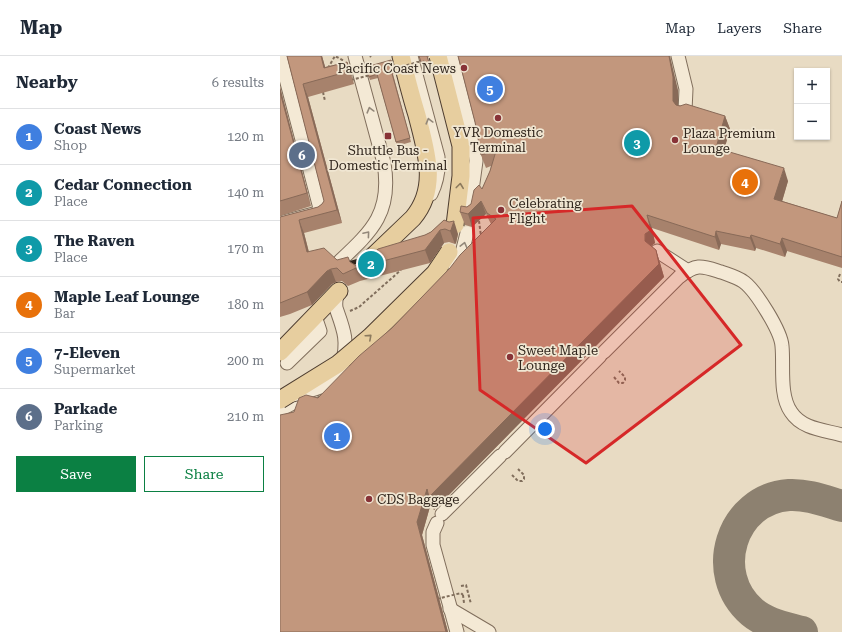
<!DOCTYPE html>
<html lang="en">
<head>
<meta charset="utf-8">
<style>
  body { margin:0; font-family:"Roboto Serif",serif; background:#f6f6f7; color:#1f2937 }
  .controls { position:absolute; right:12px; top:12px; display:grid; overflow:hidden; border-radius:0px; box-shadow:0 1px 3px #0004 }
  .controls button { width:36px; height:36px; display:grid; place-items:center; padding:0; border:0; border-bottom:1px solid #e0e1e3; background:#fff; color:#1f2937; font:20px sans-serif }
  .you { position:absolute; left:265px; top:373px; width:14px; height:14px; margin:-10px; border:3px solid #fff; border-radius:50%; background:#1a73e8; box-shadow:0 0 0 6px #1a73e833 }
  .badge { display:grid; place-items:center; width:26px; height:26px; border-radius:50%; background:#0b8043; color:#fff; font-size:13px; font-weight:700 }
  .pin { position:absolute; translate:-50% -50%; border:2px solid #fff; box-shadow:0 1px 4px #0006 }
  .list { margin:0; padding:0; list-style:none }
  h2 { display:flex; justify-content:space-between; align-items:center; height:52px; margin:0; padding:0 16px; font-size:17px }
  h2 small { font-size:13px; font-weight:400; color:#747a83 }
  .list li { display:grid; grid-template-columns:26px 1fr auto; gap:12px; align-items:center; box-sizing:border-box; height:56px; padding:0 16px; border-top:1px solid #e0e1e3 }
  .list b { display:block; font-size:15px; white-space:nowrap }
  .list p { margin:0; font-size:13px; white-space:nowrap; color:#747a83 }
  .list em { font-size:13px; font-style:normal; color:#747a83 }
  .actions { display:flex; gap:8px; padding:12px 16px }
  .actions a { flex:1; padding:9px 0; border:1px solid #0b8043; border-radius:0px; text-align:center; font-size:14px; color:#0b8043 }
  .actions .main { background:#0b8043; color:#fff }
  .map { position:relative; flex:none; width:562px; height:576px; overflow:hidden }
  header { display:flex; align-items:center; gap:24px; box-sizing:border-box; height:56px; padding:0 20px; background:#fff; border-bottom:1px solid #e0e1e3 }
  header strong { font-size:19px }
  nav { display:flex; gap:22px; margin-inline-start:auto; font-size:14px }
  main { display:flex }
  aside { flex:1; background:#fff }
  .map>svg:first-child { display:block }
  .lines { fill:none; stroke-linecap:round; stroke-linejoin:round }
  .taxiway { stroke:#8d8170; stroke-width:32 }
  .minor-casing { stroke:#806e5c; stroke-width:15 }
  .major-casing { stroke:#4e3d30; stroke-width:19 }
  .path { stroke:#806e5c; stroke-width:2; stroke-dasharray:3 2; stroke-linecap:butt }
  .minor { stroke:#f4e9d5; stroke-width:13 }
  .major { stroke:#e7ce9f; stroke-width:17 }
  .rail-casing { stroke:#32271e; stroke-width:4.5 }
  .rail { stroke:#f0e6d2; stroke-width:3; stroke-dasharray:9; stroke-linecap:butt }
  .minor-bridge-casing { stroke:#806e5c; stroke-width:15; stroke-linecap:butt }
  .major-bridge-casing { stroke:#4e3d30; stroke-width:19; stroke-linecap:butt }
  .path-bridge { stroke:#806e5c; stroke-width:2; stroke-dasharray:3 2; stroke-linecap:butt }
  .minor-bridge { stroke:#f4e9d5; stroke-width:13 }
  .major-bridge { stroke:#e7ce9f; stroke-width:17 }
  .wall { fill:#a7826c }
  .shaded-wall { fill:#886a58 }
  .building { fill:#c2977d; stroke:#886a58 }
  .oneway { stroke:#93887a }
  .oneway2 { stroke:#8c7a5e }
  .marked { fill:#d62828; fill-opacity:0.2; stroke:#d62828; stroke-width:3; stroke-linejoin:round }
  .poi-dot { fill:#883337; stroke:#f0e6d2; stroke-width:1.5 }
  .labels { text-anchor:middle; dominant-baseline:central; stroke-width:3.5; stroke-linejoin:round; paint-order:stroke }
  .poi-label { font-size:13px; fill:#32271e; stroke:#f0e6d2; text-anchor:start }
</style>
</head>
<body>
<header>
<strong>Map</strong>
<nav><a>Map</a><a>Layers</a><a>Share</a></nav>
</header>
<main>
<aside>
<h2>Nearby<small>6 results</small></h2>
<ul class="list">
<li><span class="badge" style="background:#3f7fe0">1</span><div><b>Coast News</b><p>Shop</p></div><em>120 m</em></li>
<li><span class="badge" style="background:#0f9aa8">2</span><div><b>Cedar Connection</b><p>Place</p></div><em>140 m</em></li>
<li><span class="badge" style="background:#0f9aa8">3</span><div><b>The Raven</b><p>Place</p></div><em>170 m</em></li>
<li><span class="badge" style="background:#e8710a">4</span><div><b>Maple Leaf Lounge</b><p>Bar</p></div><em>180 m</em></li>
<li><span class="badge" style="background:#3f7fe0">5</span><div><b>7-Eleven</b><p>Supermarket</p></div><em>200 m</em></li>
<li><span class="badge" style="background:#5c6f8a">6</span><div><b>Parkade</b><p>Parking</p></div><em>210 m</em></li>
</ul>
<div class="actions"><a class="main">Save</a><a>Share</a></div>
</aside>
<div class="map">
<svg width="562" height="576" viewBox="0 0 562 576">
  <rect width="100%" height="100%" fill="#e8dbc3"/>
  <g class="lines">
    <path class="taxiway" d="M522,576C504,571 486,568 472,556C428,518 451,443 509,439C527,438 545,445 562,450"/>
    <g class="minor-casing">
      <g id="minor">
        <path d="M0,0L41,156L0,167"/>
        <path d="M131,0L158,101C159,114 157,126 151,138"/>
        <path d="M398,0L406,33L405,55"/>
        <path d="M377,195L408,215"/>
        <path d="M60,205C93,174 112,156 104,107L75,0"/>
        <path d="M59,235C56,241 55,245 56,252C63,272 69,285 62,307"/>
        <path d="M324,296L399,221C417,207 422,210 441,216C449,219 457,221 464,226C476,235 501,275 502,290C504,310 499,339 511,356C522,373 544,374 562,379"/>
        <path d="M7,307L40,275L35,260"/>
        <path d="M0,354L33,336"/>
        <path d="M225,396L320,300"/>
        <path d="M162,458L220,400"/>
        <path d="M157,467L153,476V489L177,576"/>
        <path d="M170,553L209,576"/>
      </g>
    </g>
    <g class="major-casing">
      <g id="major">
        <path d="M86,207L133,162C159,131 146,95 137,59C131,40 126,20 121,0"/>
        <path d="M0,296L59,235"/>
      </g>
    </g>
    <g class="path">
      <path d="M90,0L91,1"/>
      <path d="M48,12L55,0L64,5"/>
      <path d="M43,36L45,45"/>
      <path d="M199,165L201,180"/>
      <path d="M560,218L558,223L560,226H562"/>
      <path d="M70,255L79,251L121,214"/>
      <path d="M334,321L339,327H343L345,324V321L339,315"/>
      <path d="M232,419L238,425H242L244,423V419L238,413"/>
      <path d="M181,530L186,529L191,548"/>
      <path d="M183,539L184,547"/>
    </g>
    <use href="#minor" class="minor"/>
    <use href="#major" class="major"/>
    <g class="rail-casing">
      <path id="rail" d="M60,210L100,199"/>
    </g>
    <use href="#rail" class="rail"/>
    <g class="minor-bridge-casing">
      <g id="minor-bridge">
        <path d="M171,0L192,81L195,95L196,105L189,156"/>
        <path d="M175,212L180,205L187,177"/>
        <path d="M13,339C34,334 51,329 67,316"/>
      </g>
    </g>
    <g class="major-bridge-casing">
      <g id="major-bridge">
        <path d="M158,0L181,90V120L175,169"/>
        <path d="M0,344L58,308L90,281L155,217L169,196"/>
      </g>
    </g>
    <g class="path-bridge">
      <path d="M112,13L142,5"/>
      <path d="M71,24L90,19"/>
      <path d="M157,543L181,537L183,539"/>
    </g>
    <use href="#minor-bridge" class="minor-bridge"/>
    <use href="#major-bridge" class="major-bridge"/>
  </g>
  <g class="wall">
    <path d="M7,0H42L45,11L67,6L74,28L28,41L62,167L24,177L29,196L57,204L70,206L75,209H79L145,179L151,176L164,164L178,178L176,187L175,188L169,186L164,187L150,207L80,225L68,230L62,225L56,226L52,228L32,249L10,258L0,261V161L38,151L42,148L44,145Z"/>
    <path d="M139,0H149L148,2L150,10L146,12L145,9L142,10Z"/>
    <path d="M111,4L115,17L113,18L131,86L117,90L98,22L90,24L89,21Z"/>
    <path d="M0,31L31,150L0,160Z"/>
    <path d="M398,34V49L445,60L450,73L444,94L508,125L502,145L557,162L562,145V212L507,195L505,201L476,192L475,195L441,188L439,194L372,172L375,187L371,190L376,194L380,207L384,221L154,454L151,447L142,479L168,576H0L14,356L38,342L112,272L170,212L211,168L206,158L192,171L185,169L180,156L191,148L202,133L210,115L211,110L206,112L201,99L195,66Z"/>
  </g>
  <g class="shaded-wall">
    <path d="M41,0H42L48,21L44,12Z"/>
    <path d="M389,0H390L398,34V58L393,45Z"/>
    <path d="M67,6L72,19L74,28L70,15Z"/>
    <path d="M23,28L28,41L62,167L57,154Z"/>
    <path d="M0,31L31,150L27,137L0,36Z"/>
    <path d="M445,60L450,73L441,105L436,92Z"/>
    <path d="M504,112L508,125L499,156L494,143Z"/>
    <path d="M201,145L206,158L192,171L188,158Z"/>
    <path d="M367,159L372,172L375,187L370,191L365,185Z"/>
    <path d="M19,164L24,177L32,209L27,196Z"/>
    <path d="M174,165L178,178L176,187L175,188L170,175Z"/>
    <path d="M160,174L164,187L150,207L145,194Z"/>
    <path d="M436,175L441,188L439,194L435,181Z"/>
    <path d="M471,179L476,192L475,195L470,182Z"/>
    <path d="M502,182L507,195L505,201L500,188Z"/>
    <path d="M376,194L380,207L384,221L154,454L151,447L142,479L168,576H166L137,466L147,433Z"/>
    <path d="M51,213L56,226L52,228L32,249L27,236L47,215Z"/>
  </g>
  <g class="building">
    <path d="M7,0H41L44,12L67,6L70,15L23,28L57,154L19,164L27,196L44,192L57,204L68,201L70,206L75,209H79L84,206L98,193L145,179L151,176L164,164L169,166L174,165L171,174L170,175L165,173L160,174L145,194L76,212L63,218L57,212L51,213L47,215L27,236L0,247V161L38,151L42,148L44,145Z"/>
    <path d="M139,0H147L149,7L145,8L144,5L141,6Z"/>
    <path d="M178,0H389L393,21V45L396,49L400,50L406,48L445,60L436,92L504,112L494,143L557,162L562,145V201L502,182L500,188L471,179L470,182L436,175L435,181L367,159L371,174L365,178V185L376,194L379,208L149,441L147,433L137,466L166,576H0V359L14,356L19,342L26,339L38,342L79,300L112,272L170,212L180,199L216,163L207,157L201,145L188,158L180,156L181,150L187,151L191,148L194,134L199,129L202,133L210,115L216,95L201,99L195,66Z"/>
    <path d="M111,4L114,14H111L130,82L116,86L97,18L89,21L86,11Z"/>
    <path d="M0,36L27,137L0,145Z"/>
  </g>
  <defs><path id="oneway-chevron" d="M-2-3.5L2.5 0L-2 3.5" fill="none" stroke-width="1.6" stroke-linecap="round" stroke-linejoin="round"/></defs>
  <g class="oneway">
    <use href="#oneway-chevron" transform="translate(90 54) rotate(-105)"/>
    <use href="#oneway-chevron" transform="translate(149 65) rotate(-105)"/>
    <use href="#oneway-chevron" transform="translate(87 178) rotate(-50)"/>
    <use href="#oneway-chevron" transform="translate(184 189) rotate(-76)"/>
  </g>
  <g class="oneway2">
    <use href="#oneway-chevron" transform="translate(180 130) rotate(-83)"/>
    <use href="#oneway-chevron" transform="translate(89 281) rotate(-42)"/>
  </g>
  <path class="marked" d="M352,150L461,289L306,407L200,334L193,162Z"/>
  <g class="poi-dot">
    <circle cx="184" cy="12" r="4"/>
    <circle cx="218" cy="62" r="4"/>
    <rect x="104" y="76" width="8" height="8" rx="2"/>
    <circle cx="395" cy="84" r="4"/>
    <circle cx="221" cy="154" r="4"/>
    <circle cx="230" cy="301" r="4"/>
    <circle cx="89" cy="443" r="4"/>
  </g>
  <g class="labels">
    <g class="poi-label">
      <text x="176" y="12" text-anchor="end">Pacific Coast News</text>
      <text x="218" y="76" text-anchor="middle">YVR Domestic<tspan x="218" dy="15">Terminal</tspan></text>
      <text x="403" y="77">Plaza Premium<tspan x="403" dy="15">Lounge</tspan></text>
      <text x="108" y="94" text-anchor="middle">Shuttle Bus -<tspan x="108" dy="15">Domestic Terminal</tspan></text>
      <text x="229" y="147">Celebrating<tspan x="229" dy="15">Flight</tspan></text>
      <text x="238" y="294">Sweet Maple<tspan x="238" dy="15">Lounge</tspan></text>
      <text x="97" y="443">CDS Baggage</text>
    </g>
  </g>
</svg>
<div class="controls">
<button>+</button>
<button>−</button>
</div>
<div class="you"></div>
<div class="pin badge" style="left:57px;top:380px;background:#3f7fe0">1</div>
<div class="pin badge" style="left:91px;top:208px;background:#0f9aa8">2</div>
<div class="pin badge" style="left:357px;top:87px;background:#0f9aa8">3</div>
<div class="pin badge" style="left:465px;top:126px;background:#e8710a">4</div>
<div class="pin badge" style="left:210px;top:33px;background:#3f7fe0">5</div>
<div class="pin badge" style="left:22px;top:99px;background:#5c6f8a">6</div>
</div>
</main>
</body>
</html>
